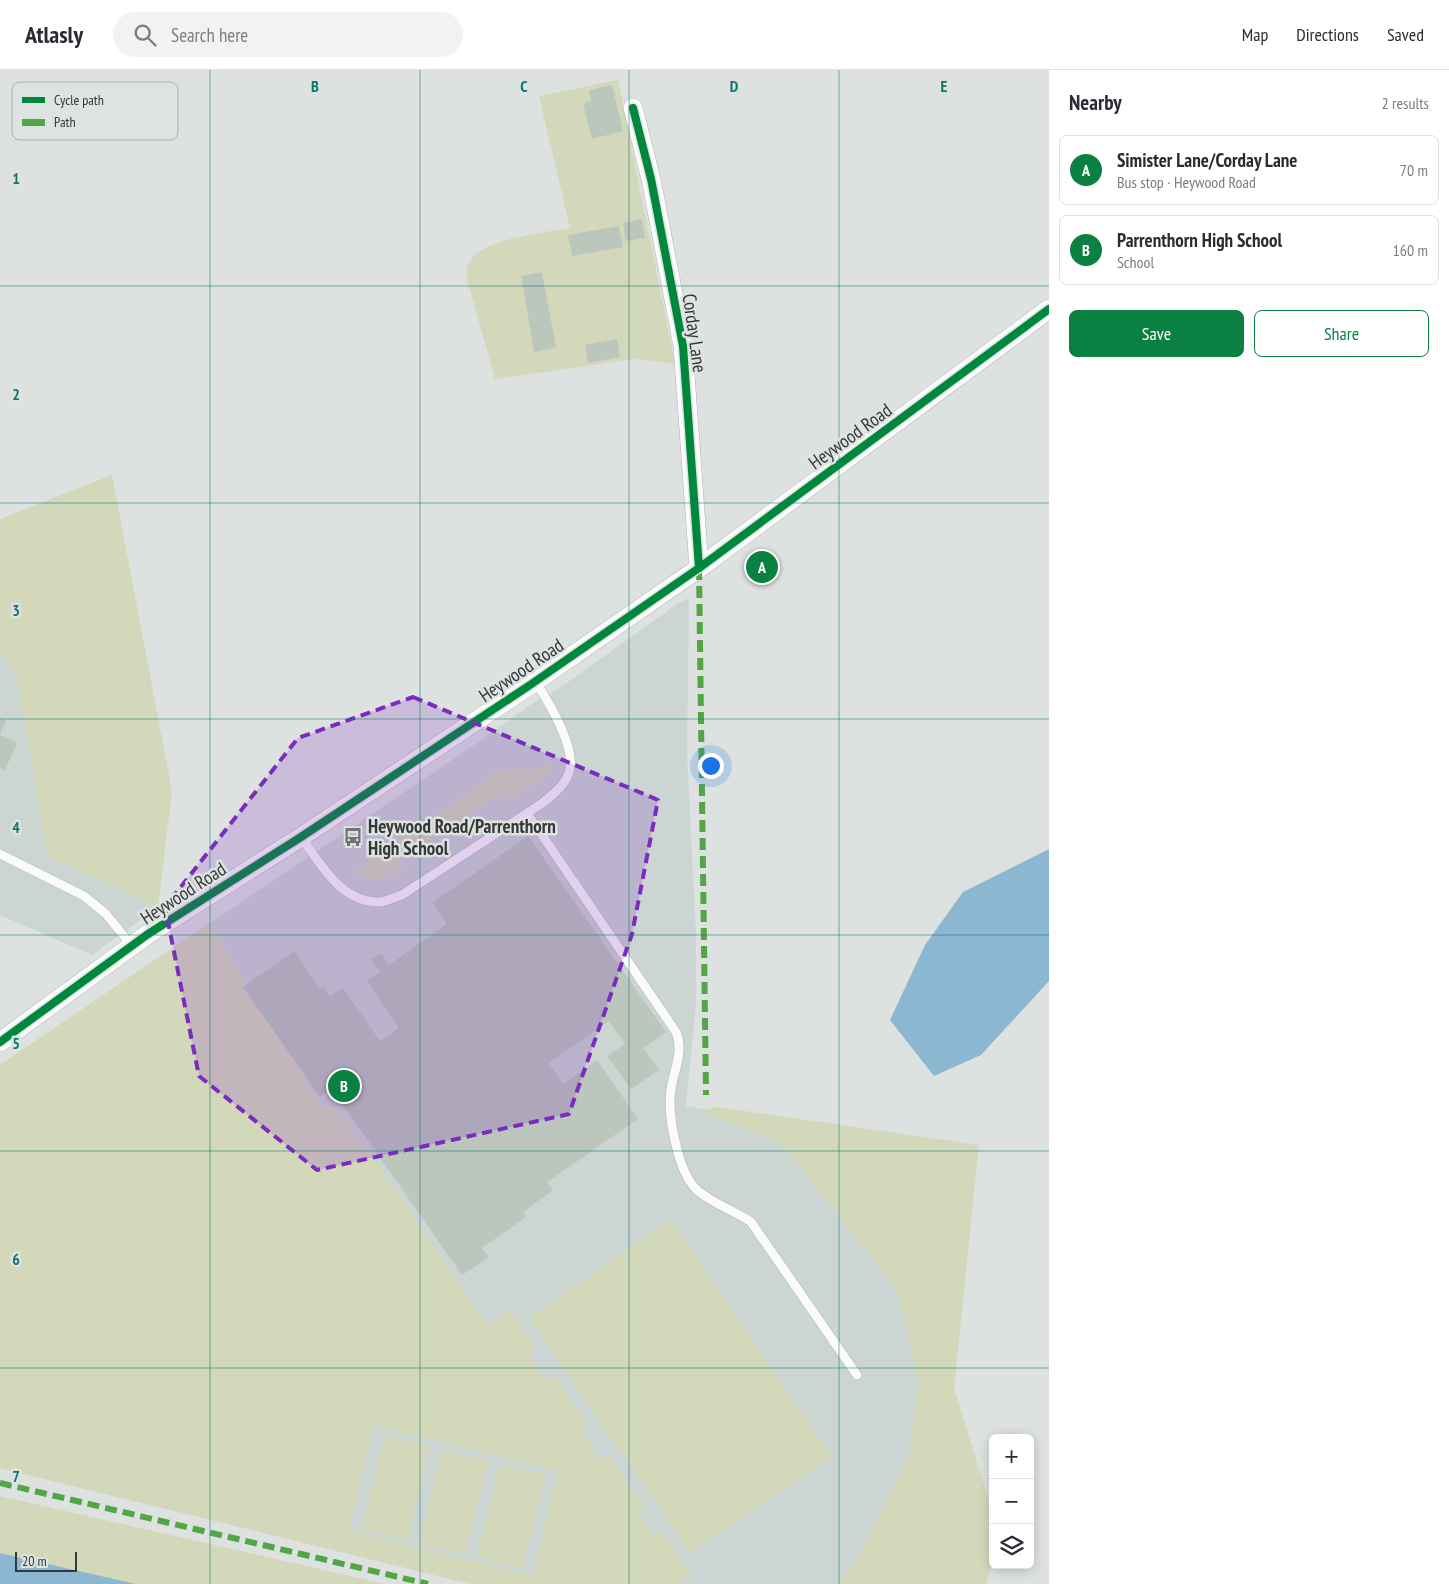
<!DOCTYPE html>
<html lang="en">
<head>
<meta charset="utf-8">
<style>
  body { margin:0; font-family:"PT Sans Narrow",sans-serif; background:#f2f2f3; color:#2b2b33 }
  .controls { position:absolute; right:15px; bottom:15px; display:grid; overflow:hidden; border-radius:8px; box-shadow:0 2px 12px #0003 }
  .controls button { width:45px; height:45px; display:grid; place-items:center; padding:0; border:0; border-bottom:1px solid #e1e1e2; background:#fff; color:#2b2b33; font:25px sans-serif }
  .scale { position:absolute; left:15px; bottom:12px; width:62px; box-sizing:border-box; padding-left:5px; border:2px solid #353837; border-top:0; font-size:14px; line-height:18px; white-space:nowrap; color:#353837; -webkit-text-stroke:4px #dce3e1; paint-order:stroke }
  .you { position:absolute; left:710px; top:695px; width:18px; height:18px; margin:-12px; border:4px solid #fff; border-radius:50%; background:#1a73e8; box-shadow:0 0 0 8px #1a73e833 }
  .badge { display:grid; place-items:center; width:32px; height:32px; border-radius:50%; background:#0b8043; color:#fff; font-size:16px; font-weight:700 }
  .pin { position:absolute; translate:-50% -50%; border:2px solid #fff; box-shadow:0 1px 5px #0006 }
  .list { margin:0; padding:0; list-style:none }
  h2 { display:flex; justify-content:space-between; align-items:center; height:65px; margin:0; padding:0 20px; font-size:21px }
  h2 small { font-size:16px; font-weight:400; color:#7c7c81 }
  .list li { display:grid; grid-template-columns:32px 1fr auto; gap:15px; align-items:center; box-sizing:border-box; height:70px; margin:0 10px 10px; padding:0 10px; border:1px solid #e1e1e2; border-radius:8px }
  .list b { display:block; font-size:19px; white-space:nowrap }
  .list p { margin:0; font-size:16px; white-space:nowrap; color:#7c7c81 }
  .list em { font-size:16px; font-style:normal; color:#7c7c81 }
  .actions { display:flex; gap:10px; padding:15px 20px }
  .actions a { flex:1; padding:11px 0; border:1px solid #0b8043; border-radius:8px; text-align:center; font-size:18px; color:#0b8043 }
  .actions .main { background:#0b8043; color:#fff }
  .icon { flex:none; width:28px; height:28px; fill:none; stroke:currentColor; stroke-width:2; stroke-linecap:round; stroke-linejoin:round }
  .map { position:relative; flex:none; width:1049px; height:1514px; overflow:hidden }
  header { display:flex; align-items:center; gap:30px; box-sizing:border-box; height:70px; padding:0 25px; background:#fff; border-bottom:1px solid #e1e1e2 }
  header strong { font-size:24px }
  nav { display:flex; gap:28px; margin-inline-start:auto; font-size:18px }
  .search { width:350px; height:45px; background:#f2f2f3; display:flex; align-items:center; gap:12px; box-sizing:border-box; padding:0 18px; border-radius:28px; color:#7c7c81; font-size:19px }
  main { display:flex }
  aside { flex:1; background:#fff }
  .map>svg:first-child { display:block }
  .built { fill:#cbd5d2 }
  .green { fill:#d4d8bb; fill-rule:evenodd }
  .water { fill:#8bb7d1 }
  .building { fill:#bbc6bc }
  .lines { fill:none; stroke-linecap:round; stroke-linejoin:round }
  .service-casing { stroke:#b0b4b3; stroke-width:10 }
  .minor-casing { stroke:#b0b4b3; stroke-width:20 }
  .service { stroke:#fafbfa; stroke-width:9 }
  .minor { stroke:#fafbfa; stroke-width:19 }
  .quiet { stroke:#53a645; stroke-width:6; stroke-dasharray:12 6; stroke-linecap:butt }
  .cycleway-casing { stroke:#dce3e1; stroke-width:11 }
  .cycleway { stroke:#00873e; stroke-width:8 }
  .marked { fill:#7b2cbf; fill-opacity:0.2; stroke:#7b2cbf; stroke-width:4; stroke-dasharray:10 6; stroke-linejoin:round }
  .grid { fill:none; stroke:#0f766e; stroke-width:1; stroke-opacity:0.55 }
  .labels { text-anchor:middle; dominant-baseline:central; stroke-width:5; stroke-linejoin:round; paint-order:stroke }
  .street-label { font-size:19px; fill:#353837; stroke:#dce3e1 }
  .poi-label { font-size:19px; font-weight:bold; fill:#353837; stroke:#dce3e1; text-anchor:start }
  .key { fill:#dce3e1; stroke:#aab0ae; stroke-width:1 }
  .key-label { font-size:14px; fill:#353837 }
  .grid-label { font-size:16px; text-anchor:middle; font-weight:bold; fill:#0f766e; stroke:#dce3e1; stroke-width:5; stroke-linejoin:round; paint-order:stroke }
</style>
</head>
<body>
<header>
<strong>Atlasly</strong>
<div class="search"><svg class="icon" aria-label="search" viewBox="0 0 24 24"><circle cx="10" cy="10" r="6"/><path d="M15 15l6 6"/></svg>Search here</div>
<nav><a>Map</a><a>Directions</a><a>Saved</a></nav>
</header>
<main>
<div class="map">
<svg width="1049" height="1514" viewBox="0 0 1049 1514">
  <rect width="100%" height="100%" fill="#dde2e0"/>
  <g class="built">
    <path d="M689,529L687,683L696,865V935L686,1036L971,1093L944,1298L978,1514H471L0,1398V995L480,671L530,635L564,615L680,532Z"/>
    <path d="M0,579L16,603L48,786L158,837L92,885L0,845Z"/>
  </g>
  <g class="green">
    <path d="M618,10L675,294L636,289L495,309L467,209C467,206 466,201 467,198C474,168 545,163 570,158L539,26Z"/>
    <path d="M112,405L172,721L158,837L48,786L16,603L0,579V449Z"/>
    <path d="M553,693C545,711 522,722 506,732L500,724L398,791L403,799C388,809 368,815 354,801L498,702L512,698L537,699Z"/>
    <path d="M209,853L323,1037L336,1038L342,1049L345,1047L488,1256L509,1239L536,1279L528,1284L546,1310L554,1305L589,1357L582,1363L600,1390L608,1384L645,1437L637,1443L653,1466L661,1461L692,1505L676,1514H471L0,1398V995ZM374,1356L558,1401L532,1506L349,1460Z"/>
    <path d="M717,1037L979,1075L954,1318L993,1444V1488L986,1514H833L852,1499L909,1386L919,1313L897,1219L780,1072L698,1041Z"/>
    <path d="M671,1150L832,1386L690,1483L529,1247Z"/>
    <path d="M385,1365L430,1377L407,1470L361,1459Z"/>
    <path d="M442,1380L488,1391L465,1484L419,1473Z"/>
    <path d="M500,1394L546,1405L522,1499L477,1487Z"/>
    <path d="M0,1426L385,1514H136L0,1483Z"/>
  </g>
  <g class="water">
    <path d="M1049,779V911L981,985L934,1006L890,950L925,875L963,822Z"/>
    <path d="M0,1483L136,1514H0Z"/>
  </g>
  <g class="building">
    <path d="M612,15L623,61L592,69L583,33L591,31L589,20Z"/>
    <path d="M642,149L645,168L626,171L623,153Z"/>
    <path d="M619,156L623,177L572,186L568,165Z"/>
    <path d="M542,202L556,278L534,282L521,206Z"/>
    <path d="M617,269L620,287L588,293L585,275Z"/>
    <path d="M0,648L6,651L0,664Z"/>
    <path d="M0,665L17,673L5,700L0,697Z"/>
    <path d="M528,766L666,962L643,978L659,1000L631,1019L607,986L625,974L609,951L549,993L563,1014L597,990L638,1049L547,1112L553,1120L523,1142L526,1147L482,1178L489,1187L462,1205L332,1019L320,1027L243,917L294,881L320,919L324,917L330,926L343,918L380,971L399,958L367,911L380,902L371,889L381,883L389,895L447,854L432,833Z"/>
  </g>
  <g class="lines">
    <g class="service-casing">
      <g id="service">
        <path d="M527,743L676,962C684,981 674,1000 671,1019C667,1044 678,1104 698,1121C714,1134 734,1141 751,1152L857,1305"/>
        <path d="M301,767C321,794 340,832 379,832C386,832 395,827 402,825L541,734C552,725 564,717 569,703C577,678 548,631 535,611"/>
        <path d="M0,784L84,826L106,844L132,876"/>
      </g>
    </g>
    <g class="minor-casing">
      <g id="minor">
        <path d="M633,38L651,109L683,276L699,498"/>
        <path d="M0,972L148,864L301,767L530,615L699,498L1049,239"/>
      </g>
    </g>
    <use href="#service" class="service"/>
    <use href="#minor" class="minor"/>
    <g class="quiet">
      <path d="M699,498L706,1025"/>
      <path d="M0,1413L428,1514"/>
    </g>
    <g class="cycleway-casing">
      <g id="cycleway">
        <path d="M633,38L651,109L683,276L699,498"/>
        <path d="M0,972L148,864L301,767L530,615L699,498L1049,239"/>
      </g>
    </g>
    <use href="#cycleway" class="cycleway"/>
  </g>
  <path class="marked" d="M413,627L658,730L632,864L569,1044L317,1100L199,1006L165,837L298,668Z"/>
  <path class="grid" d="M210,0V1514M420,0V1514M629,0V1514M839,0V1514M0,216H1049M0,433H1049M0,649H1049M0,865H1049M0,1081H1049M0,1298H1049"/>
  <defs>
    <g id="bus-bare" transform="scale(1.5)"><path d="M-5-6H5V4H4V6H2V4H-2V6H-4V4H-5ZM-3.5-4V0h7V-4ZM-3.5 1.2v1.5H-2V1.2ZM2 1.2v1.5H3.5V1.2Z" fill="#707472" stroke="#dce3e1" stroke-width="2.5" paint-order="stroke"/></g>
  </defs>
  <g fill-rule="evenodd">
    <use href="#bus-bare" x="353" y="767"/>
  </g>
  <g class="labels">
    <g class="street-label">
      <text transform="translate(695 263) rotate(82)">Corday Lane</text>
      <text transform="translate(850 366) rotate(-36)">Heywood Road</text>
      <text transform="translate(521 600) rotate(-34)">Heywood Road</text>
      <text transform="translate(183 823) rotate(-33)">Heywood Road</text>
    </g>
    <g class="poi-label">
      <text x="368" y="756">Heywood Road/Parrenthorn<tspan x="368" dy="22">High School</tspan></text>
    </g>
  </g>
  <rect x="12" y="12" width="166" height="58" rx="8" class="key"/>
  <rect x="22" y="27" width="23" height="6" fill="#00873e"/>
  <rect x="22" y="49" width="23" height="7" fill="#53a645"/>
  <g class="key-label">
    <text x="54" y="35">Cycle path</text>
    <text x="54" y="57">Path</text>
  </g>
  <g class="grid-label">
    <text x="315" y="22">B</text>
    <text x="524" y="22">C</text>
    <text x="734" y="22">D</text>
    <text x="944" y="22">E</text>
    <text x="16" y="114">1</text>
    <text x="16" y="330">2</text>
    <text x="16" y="546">3</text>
    <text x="16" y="763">4</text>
    <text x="16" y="979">5</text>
    <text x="16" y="1195">6</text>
    <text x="16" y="1412">7</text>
  </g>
</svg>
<div class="controls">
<button>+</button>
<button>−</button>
<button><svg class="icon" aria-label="layers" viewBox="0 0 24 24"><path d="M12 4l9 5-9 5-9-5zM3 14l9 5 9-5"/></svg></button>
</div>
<div class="scale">20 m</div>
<div class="you"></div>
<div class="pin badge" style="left:762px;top:497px">A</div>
<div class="pin badge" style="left:344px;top:1016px">B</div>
</div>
<aside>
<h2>Nearby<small>2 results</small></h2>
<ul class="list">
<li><span class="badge">A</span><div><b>Simister Lane/Corday Lane</b><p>Bus stop · Heywood Road</p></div><em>70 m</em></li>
<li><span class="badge">B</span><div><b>Parrenthorn High School</b><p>School</p></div><em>160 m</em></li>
</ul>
<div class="actions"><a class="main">Save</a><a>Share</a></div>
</aside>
</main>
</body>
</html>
